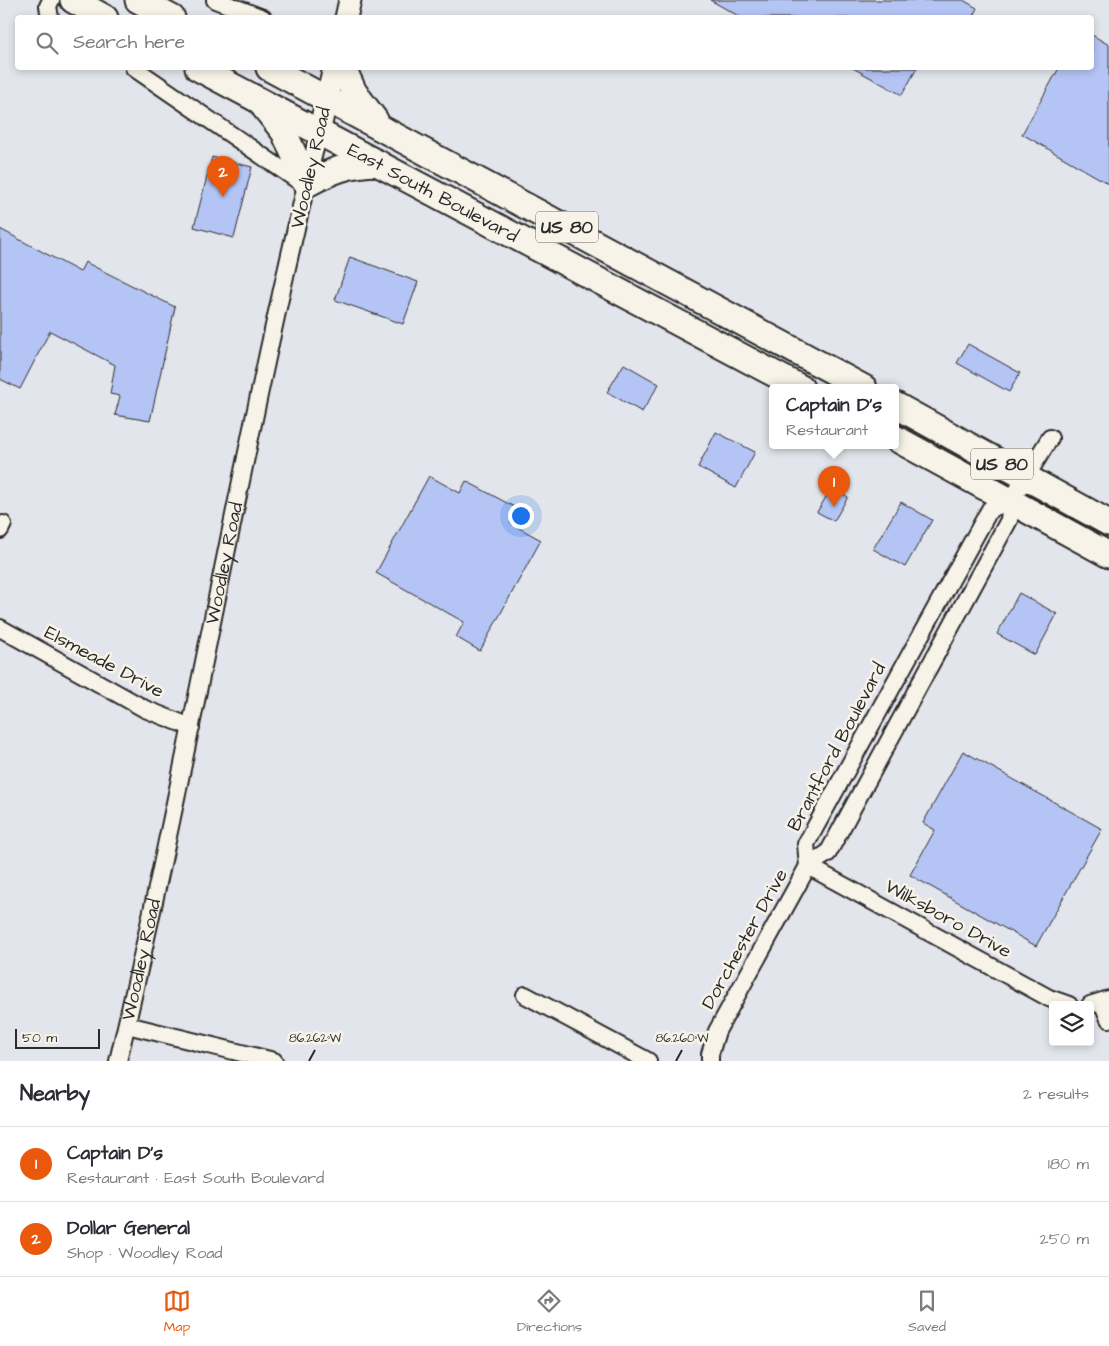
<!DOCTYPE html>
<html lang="en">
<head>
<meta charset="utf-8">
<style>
  body { margin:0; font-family:"Architects Daughter",sans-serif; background:#f7f7f7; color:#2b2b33 }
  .controls { position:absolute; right:15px; bottom:15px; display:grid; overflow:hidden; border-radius:5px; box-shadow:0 2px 8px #0003 }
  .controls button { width:45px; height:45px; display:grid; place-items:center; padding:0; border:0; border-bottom:1px solid #e1e1e2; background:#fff; color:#2b2b33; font:25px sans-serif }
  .scale { position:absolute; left:15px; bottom:12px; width:85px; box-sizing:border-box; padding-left:5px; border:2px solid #2b2b2b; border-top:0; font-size:14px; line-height:18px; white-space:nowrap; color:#2b2b2b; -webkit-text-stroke:4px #f7f3e8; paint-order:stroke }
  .you { position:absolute; left:520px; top:515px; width:18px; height:18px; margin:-12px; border:4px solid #fff; border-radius:50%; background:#1a73e8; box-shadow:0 0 0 8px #1a73e833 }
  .badge { display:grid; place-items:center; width:32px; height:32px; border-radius:50%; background:#ea580c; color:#fff; font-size:16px; font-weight:700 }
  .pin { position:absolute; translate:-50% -41px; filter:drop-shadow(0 1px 2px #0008) }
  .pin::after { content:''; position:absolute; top:26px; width:18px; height:15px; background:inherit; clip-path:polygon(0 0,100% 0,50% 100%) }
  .popup { position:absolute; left:769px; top:384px; width:130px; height:65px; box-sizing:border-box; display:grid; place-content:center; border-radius:5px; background:#fff; filter:drop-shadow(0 1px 4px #0005); font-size:16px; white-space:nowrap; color:#7c7c81 }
  .popup b { font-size:19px; color:#2b2b33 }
  .popup::after { content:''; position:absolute; left:50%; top:100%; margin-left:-10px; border:10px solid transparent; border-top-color:#fff }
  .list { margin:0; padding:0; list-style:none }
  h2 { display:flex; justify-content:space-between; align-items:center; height:65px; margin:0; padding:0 20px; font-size:21px }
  h2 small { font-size:16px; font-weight:400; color:#7c7c81 }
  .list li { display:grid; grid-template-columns:32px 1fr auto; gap:15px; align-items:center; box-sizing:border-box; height:75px; padding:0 20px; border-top:1px solid #e1e1e2 }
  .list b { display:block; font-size:19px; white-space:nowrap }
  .list p { margin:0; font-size:16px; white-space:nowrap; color:#7c7c81 }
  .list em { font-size:16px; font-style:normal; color:#7c7c81 }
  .icon { flex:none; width:28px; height:28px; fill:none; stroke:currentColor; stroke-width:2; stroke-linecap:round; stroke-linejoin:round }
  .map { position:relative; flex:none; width:1109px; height:1061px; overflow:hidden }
  .search { position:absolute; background:#fff; box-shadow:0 2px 8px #0003; left:15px; right:15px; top:15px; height:55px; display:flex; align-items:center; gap:12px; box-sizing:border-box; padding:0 18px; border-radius:5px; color:#7c7c81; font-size:19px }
  .sheet { height:215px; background:#fff }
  nav { display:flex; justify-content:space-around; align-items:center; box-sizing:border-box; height:70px; border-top:1px solid #e1e1e2; background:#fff; font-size:14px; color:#7c7c81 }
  nav a { display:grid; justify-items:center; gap:2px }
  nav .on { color:#ea580c }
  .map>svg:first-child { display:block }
  .building { fill:#b4c4f4; stroke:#2b2b2b }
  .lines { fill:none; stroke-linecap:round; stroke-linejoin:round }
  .minor-casing { stroke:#2b2b2b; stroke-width:20 }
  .major-casing { stroke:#2b2b2b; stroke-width:25 }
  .highway-casing { stroke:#2b2b2b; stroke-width:29 }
  .minor { stroke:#f7f3e8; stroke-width:16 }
  .major { stroke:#f7f3e8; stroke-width:21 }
  .highway { stroke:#f7f3e8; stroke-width:25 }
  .ticks { fill:none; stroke:#2b2b2b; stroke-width:2 }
  .labels { text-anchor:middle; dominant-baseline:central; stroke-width:5; stroke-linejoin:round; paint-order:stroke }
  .shield { fill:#f7f3e8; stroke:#686764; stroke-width:1 }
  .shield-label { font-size:18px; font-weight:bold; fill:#2b2b2b }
  .street-label { font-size:19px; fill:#2b2b2b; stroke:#f7f3e8 }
  .ticks-label { font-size:12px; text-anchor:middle; fill:#2b2b2b; stroke:#f7f3e8; stroke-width:5; stroke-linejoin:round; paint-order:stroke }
</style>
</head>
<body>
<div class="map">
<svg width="1109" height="1061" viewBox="0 0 1109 1061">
  <rect width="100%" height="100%" fill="#e3e5ec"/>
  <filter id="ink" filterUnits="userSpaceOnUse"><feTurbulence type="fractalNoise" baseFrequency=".02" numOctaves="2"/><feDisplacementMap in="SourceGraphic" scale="10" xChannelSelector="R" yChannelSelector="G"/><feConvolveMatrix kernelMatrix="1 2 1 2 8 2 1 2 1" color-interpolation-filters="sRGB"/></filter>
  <g filter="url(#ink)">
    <g class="building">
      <path d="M710,0H963L977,8L972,18H742Z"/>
      <path d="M1092,35L1109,45V184L1022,134L1059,68H1092Z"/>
      <path d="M853,68H917L902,95Z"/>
      <path d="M212,157L252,167L234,238L194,227Z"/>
      <path d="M0,229L80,272L85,262L175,307L150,421L115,415L120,396L110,394L115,365L50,331L20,389L0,379Z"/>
      <path d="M350,257L418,282L403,324L335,300Z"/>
      <path d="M968,344L1020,373L1009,392L957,363Z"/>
      <path d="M624,364L659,384L642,412L607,392Z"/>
      <path d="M716,432L755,452L736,488L698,467Z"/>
      <path d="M429,476L460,493L466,481L518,509L510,523L541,540L480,651L456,637L464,622L376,573Z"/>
      <path d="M832,487L848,497L834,521L817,512Z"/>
      <path d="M901,502L932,520L905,567L873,549Z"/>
      <path d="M1019,593L1057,614L1035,655L997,634Z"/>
      <path d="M963,751L1102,829L1036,946L910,875L935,830L923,823Z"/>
    </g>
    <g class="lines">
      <g class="minor-casing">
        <g id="minor">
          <path d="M215,0L263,18"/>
          <path d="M50,18L48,6L51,0"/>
          <path d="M134,68L306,186"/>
          <path d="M0,530L3,524"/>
          <path d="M0,628L145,709L191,727"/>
          <path d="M808,866L828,853L1009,520L1011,501L1050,438"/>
          <path d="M808,866L806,844L990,509L1011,501"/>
          <path d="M808,866L1049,998L1069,1005"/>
          <path d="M525,995L648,1061"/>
          <path d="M1102,1002L1109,1019"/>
          <path d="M1090,1005L1109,999"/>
          <path d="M127,1025L274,1061"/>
          <path id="s1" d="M118,1061C191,753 243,439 319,132"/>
          <path d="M710,1061V1054L717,1031L808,866"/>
        </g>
      </g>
      <g class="major-casing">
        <g id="major">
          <path d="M346,18L350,0"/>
          <path d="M319,132L334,68"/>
        </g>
      </g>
      <g class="highway-casing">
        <g id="highway">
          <path d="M73,0L105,18"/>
          <path d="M138,0L172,18"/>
          <path id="s2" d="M198,68L801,388"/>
          <path d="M269,68L864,388"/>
          <path d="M343,68L354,92L375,120"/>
          <path d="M264,107L284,132L307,184C333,170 348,164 378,163"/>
          <path d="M895,405L1109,523"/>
          <path d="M895,438L1109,555"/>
        </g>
      </g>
      <use href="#minor" class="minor"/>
      <use href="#major" class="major"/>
      <use href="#highway" class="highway"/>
    </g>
  </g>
  <path class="ticks" d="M309,1061L315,1050M676,1061L682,1050"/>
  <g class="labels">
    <g class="shield">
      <rect x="536" y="211.5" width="62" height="31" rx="4"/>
      <rect x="971" y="448.5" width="62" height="31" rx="4"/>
    </g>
    <g class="shield-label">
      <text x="567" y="227">US 80</text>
      <text x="1002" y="464">US 80</text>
    </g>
    <g class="street-label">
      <text transform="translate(311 168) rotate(-77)">Woodley Road</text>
      <text stroke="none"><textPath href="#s2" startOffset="266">East South Boulevard</textPath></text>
      <text stroke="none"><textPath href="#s1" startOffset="509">Woodley Road</textPath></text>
      <text transform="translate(104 662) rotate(28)">Elsmeade Drive</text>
      <text transform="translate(837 747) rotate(-62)">Brantford Boulevard</text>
      <text transform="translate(948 919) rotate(29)">Wilksboro Drive</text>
      <text transform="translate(745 939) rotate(-61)">Dorchester Drive</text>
      <text stroke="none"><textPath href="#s1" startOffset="104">Woodley Road</textPath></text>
    </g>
  </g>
  <g class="ticks-label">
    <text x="315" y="1042">86.262°W</text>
    <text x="682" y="1042">86.260°W</text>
  </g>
</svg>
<div class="controls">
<button><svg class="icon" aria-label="layers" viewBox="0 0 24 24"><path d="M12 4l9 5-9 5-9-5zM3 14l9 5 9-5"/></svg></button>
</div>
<div class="scale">50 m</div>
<div class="you"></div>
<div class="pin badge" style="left:834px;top:507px">1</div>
<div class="popup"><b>Captain D's</b>Restaurant</div>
<div class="pin badge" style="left:223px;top:197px">2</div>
<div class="search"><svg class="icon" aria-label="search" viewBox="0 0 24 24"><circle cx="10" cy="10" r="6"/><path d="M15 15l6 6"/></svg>Search here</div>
</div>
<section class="sheet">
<h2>Nearby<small>2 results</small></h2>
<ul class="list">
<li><span class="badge">1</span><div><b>Captain D's</b><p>Restaurant · East South Boulevard</p></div><em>180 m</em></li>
<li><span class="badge">2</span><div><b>Dollar General</b><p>Shop · Woodley Road</p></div><em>250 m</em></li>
</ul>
</section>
<nav>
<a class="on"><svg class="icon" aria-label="map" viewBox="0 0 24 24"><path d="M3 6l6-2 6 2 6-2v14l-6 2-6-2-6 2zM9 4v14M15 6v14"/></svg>Map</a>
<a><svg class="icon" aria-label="directions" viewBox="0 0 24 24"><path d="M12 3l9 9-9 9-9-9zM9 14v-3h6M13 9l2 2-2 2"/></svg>Directions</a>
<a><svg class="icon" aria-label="saved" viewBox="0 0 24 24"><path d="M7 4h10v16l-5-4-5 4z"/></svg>Saved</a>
</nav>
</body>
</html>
